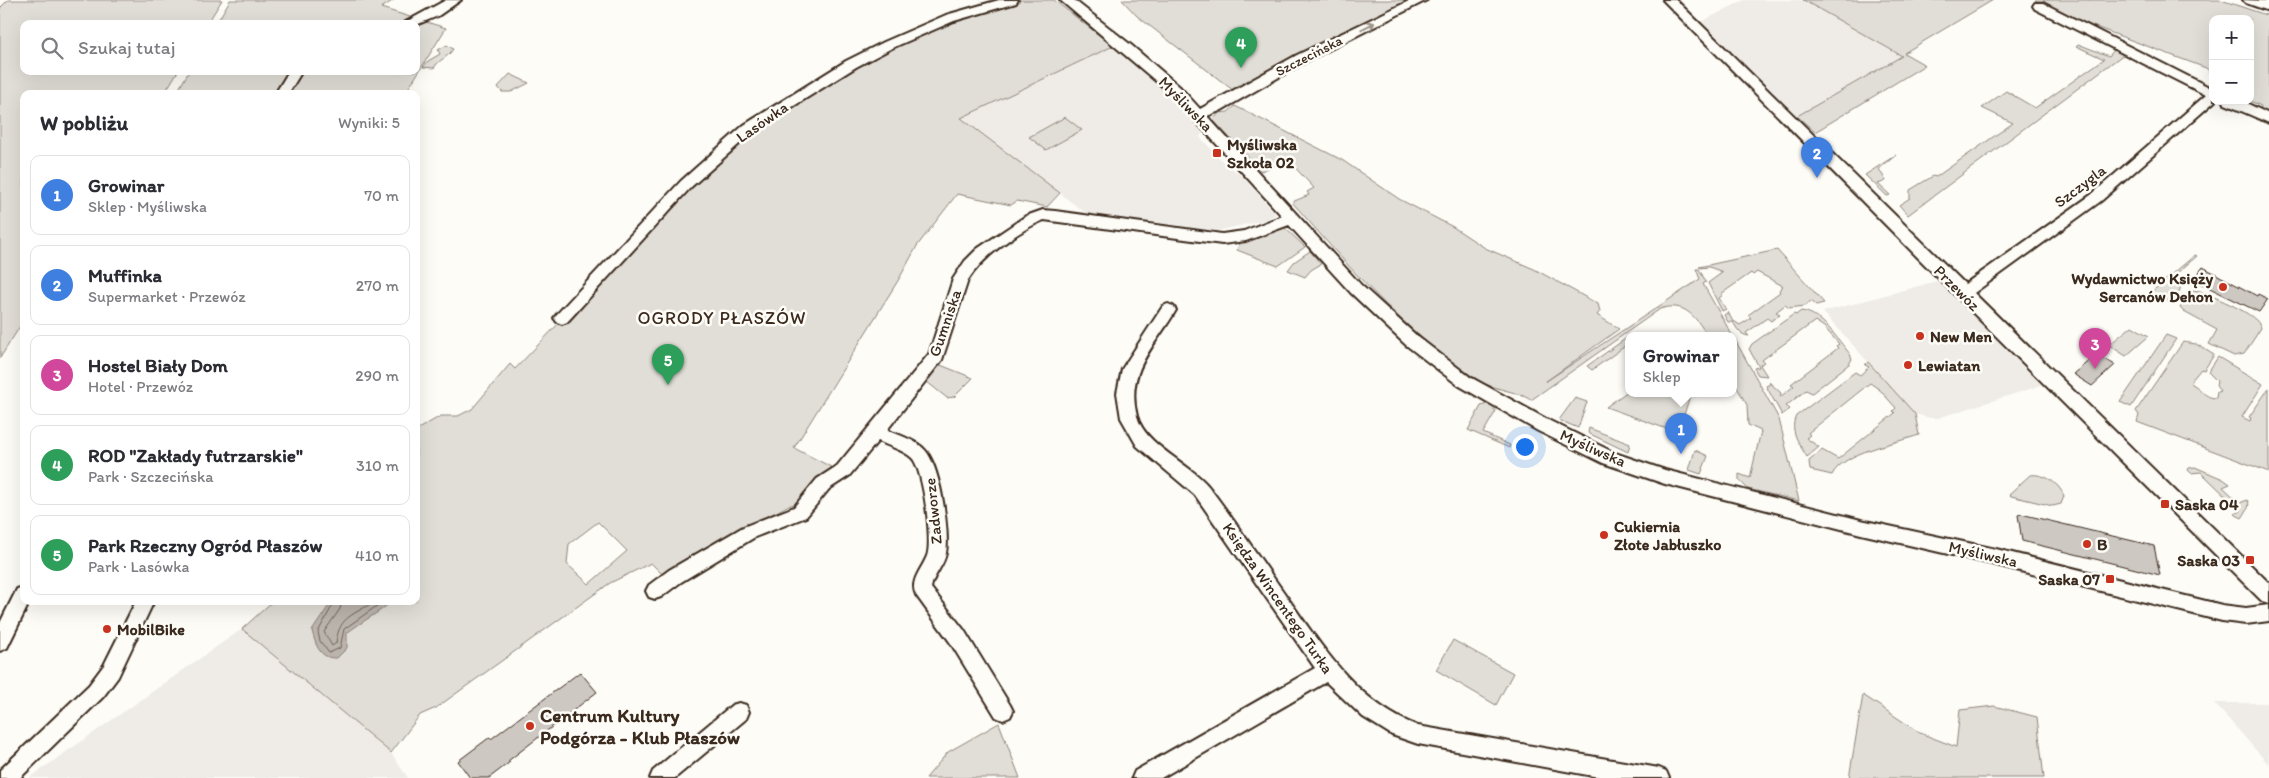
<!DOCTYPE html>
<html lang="pl">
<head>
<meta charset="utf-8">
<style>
  body { margin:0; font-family:Itim,sans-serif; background:#f2f2f3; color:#2b2b33 }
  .controls { position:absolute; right:15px; top:15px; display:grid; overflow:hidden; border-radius:10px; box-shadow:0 5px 20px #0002 }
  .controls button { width:45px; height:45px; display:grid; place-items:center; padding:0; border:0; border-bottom:1px solid #e1e1e2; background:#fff; color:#2b2b33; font:25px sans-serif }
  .you { position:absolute; left:1524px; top:446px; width:18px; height:18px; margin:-12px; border:4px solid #fff; border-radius:50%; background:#1a73e8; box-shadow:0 0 0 8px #1a73e833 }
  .badge { display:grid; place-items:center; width:32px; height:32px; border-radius:50%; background:#c8321e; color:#fff; font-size:16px; font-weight:700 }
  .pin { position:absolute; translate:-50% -41px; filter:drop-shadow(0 1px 2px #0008) }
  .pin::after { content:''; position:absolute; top:26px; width:18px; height:15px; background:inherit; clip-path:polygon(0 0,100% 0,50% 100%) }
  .popup { position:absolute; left:1625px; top:332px; width:112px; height:65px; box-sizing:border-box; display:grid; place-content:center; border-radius:10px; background:#fff; filter:drop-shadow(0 1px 4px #0005); font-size:16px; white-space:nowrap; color:#7c7c81 }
  .popup b { font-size:19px; color:#2b2b33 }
  .popup::after { content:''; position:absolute; left:50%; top:100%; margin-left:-10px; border:10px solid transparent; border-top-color:#fff }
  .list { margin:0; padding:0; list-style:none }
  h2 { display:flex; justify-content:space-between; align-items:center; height:65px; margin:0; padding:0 20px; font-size:21px }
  h2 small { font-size:16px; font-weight:400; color:#7c7c81 }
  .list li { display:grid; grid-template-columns:32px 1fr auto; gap:15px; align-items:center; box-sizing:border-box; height:80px; margin:0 10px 10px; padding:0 10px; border:1px solid #e1e1e2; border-radius:10px }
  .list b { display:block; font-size:19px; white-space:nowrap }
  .list p { margin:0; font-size:16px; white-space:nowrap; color:#7c7c81 }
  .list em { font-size:16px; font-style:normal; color:#7c7c81 }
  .icon { flex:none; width:28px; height:28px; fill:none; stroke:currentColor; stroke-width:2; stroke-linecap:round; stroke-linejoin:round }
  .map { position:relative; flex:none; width:2269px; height:778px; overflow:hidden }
  .search { position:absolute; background:#fff; box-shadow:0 5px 20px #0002; left:20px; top:20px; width:400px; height:55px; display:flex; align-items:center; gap:12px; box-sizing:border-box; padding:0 18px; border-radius:10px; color:#7c7c81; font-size:19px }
  .panel { position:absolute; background:#fff; box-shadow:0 5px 20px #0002; left:20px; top:90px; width:400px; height:515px; border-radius:10px }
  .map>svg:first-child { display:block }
  .built { fill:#efece7 }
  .green { fill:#e1ded7; stroke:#8e847a; fill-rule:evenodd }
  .water { fill:#bbb4ad; stroke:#887d74 }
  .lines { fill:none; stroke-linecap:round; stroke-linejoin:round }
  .shore { stroke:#6e6157; stroke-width:1 }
  .building { fill:#cdc8c2; stroke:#3b2a1e }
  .minor-casing { stroke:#3b2a1e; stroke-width:4 }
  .major-casing { stroke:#3b2a1e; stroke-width:4 }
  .minor { fill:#fdfcf7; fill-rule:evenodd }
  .major { fill:#fdfcf7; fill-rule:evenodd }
  .oneway { stroke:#9c938a }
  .poi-dot { fill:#c8321e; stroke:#fdfcf7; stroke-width:2 }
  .labels { text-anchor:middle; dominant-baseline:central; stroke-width:5; stroke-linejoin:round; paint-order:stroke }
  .far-street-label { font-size:14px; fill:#3b2a1e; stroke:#fdfcf7 }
  .street-label { font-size:16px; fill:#3b2a1e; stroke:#fdfcf7 }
  .poi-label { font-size:16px; font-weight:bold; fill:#3b2a1e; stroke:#fdfcf7; text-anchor:start }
  .neighbourhood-label { font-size:18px; letter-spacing:1px; fill:#3b2a1e; stroke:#fdfcf7 }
  .near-poi-label { font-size:19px; font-weight:bold; fill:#3b2a1e; stroke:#fdfcf7; text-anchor:start }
</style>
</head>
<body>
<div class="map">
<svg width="2269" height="778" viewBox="0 0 2269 778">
  <rect width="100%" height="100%" fill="#fdfcf7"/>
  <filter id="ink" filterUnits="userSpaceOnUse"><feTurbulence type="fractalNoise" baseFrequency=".02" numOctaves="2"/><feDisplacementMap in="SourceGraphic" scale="10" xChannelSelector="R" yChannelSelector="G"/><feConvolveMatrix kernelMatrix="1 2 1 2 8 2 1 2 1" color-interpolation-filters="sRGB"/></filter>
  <g filter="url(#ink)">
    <g class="built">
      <path d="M1744,0H1803L1902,56L1797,116L1701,22Z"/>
      <path d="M1113,46L1167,94L1203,132L1200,137L1223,162L1241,175L1276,214L1266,220L1216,231L1087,214L961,118Z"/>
      <path d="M1937,281L2042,385L1938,418H1930L1915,414L1823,312Z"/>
      <path d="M242,629L391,753L408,778H29Z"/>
      <path d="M2214,703H2269V765L2233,724Z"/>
    </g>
    <g class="green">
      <path d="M8,0H222L207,24H24V71H178L164,94H24V320L0,358V8Z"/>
      <path d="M230,0H394L381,8L446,28L408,89L400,94H176L189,71H416V24H216Z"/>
      <path d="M1015,0H1054L1113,46L961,118L1060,193L1047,207L1017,201L1011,205L957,194L917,246L899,279L794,448L837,470L799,503L787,506L664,576L651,563L610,583L436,708L420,715L391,753L242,629L273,601H416V430L441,416H458L472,409L510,364L515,369L561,321L568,324L582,308L588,296L686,184L750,129L852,64L951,19ZM598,522L627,551L589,584L567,564L569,544Z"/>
      <path d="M1122,0H1410L1317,45L1234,91L1137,16Z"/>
      <path d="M1803,0H1993L1904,53L1925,65L1815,132L1797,116L1902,56Z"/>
      <path d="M2035,0H2221L2269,16V113L2260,109L2261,106L2250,101V19H2213V75L2206,68L2066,16Z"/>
      <path d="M2078,44L2109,56L2115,49L2124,54L1908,215L1899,205L1910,198V190L1933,176L1936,177L2013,123L1982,108L2006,91L2035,108L2104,59L2076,46Z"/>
      <path d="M447,45L453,49C448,58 439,59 434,68L423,67L428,61L440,54L438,50Z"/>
      <path d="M510,74L529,83L511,92H502L498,87Z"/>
      <path d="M1235,106L1342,160L1399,199L1453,227L1485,248L1534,269L1598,304L1600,311L1597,315L1619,329L1545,382L1700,279L1696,269H1699L1706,282L1703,284L1732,335H1707C1695,316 1684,301 1660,309L1531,400C1515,390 1493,390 1478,380C1404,332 1349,267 1292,202L1309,195L1307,192L1314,188L1288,160L1261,171L1213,120L1219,113L1228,112Z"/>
      <path d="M1065,117L1082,130L1046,150L1029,137Z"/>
      <path d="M1896,155L1879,169L1886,181L1878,184L1890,195L1887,196L1865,175Z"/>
      <path d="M1285,228L1305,247L1278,266L1237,250L1240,243Z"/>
      <path d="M1777,250L1824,303L1816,305L1811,301L1805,306L1789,308L1785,305L1776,312L1780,314L1771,321L1767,318L1746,333L1749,336C1740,335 1737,329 1733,322H1728L1724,315L1728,312L1732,320L1740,325L1751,318L1748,315L1780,292L1779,290L1783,286L1757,272L1753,275L1751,273L1721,294L1723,295L1719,298L1726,309L1722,311L1708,283L1723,272L1709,267L1700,268L1699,267Z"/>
      <path d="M1310,251L1321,264L1311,270L1305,277L1288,270L1294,262Z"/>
      <path d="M2195,255L2197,256L2169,280L2180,287V290L2171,303L2165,300L2163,303L2149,294Z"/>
      <path d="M2193,290L2200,291C2213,297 2259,314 2261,328L2244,354L2234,356L2209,344L2217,330L2184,312L2180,308Z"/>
      <path d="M1801,311C1822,313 1837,339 1850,354L1852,359L1849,364L1812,393L1806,390L1786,406L1790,409L1782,415L1766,386L1770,384L1769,382L1781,393L1780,397L1794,386L1791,384L1838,348L1836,346L1839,344L1824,327L1815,321L1762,360L1764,362L1760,365L1767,376L1758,375L1754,368L1759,367L1749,349L1752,344L1794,314L1796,315Z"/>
      <path d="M2132,326L2149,336L2126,356L2109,345Z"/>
      <path d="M2166,335L2176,339L2131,407L2120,402Z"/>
      <path d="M1628,337V344L1592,370L1587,366Z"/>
      <path d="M1734,338L1779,419L1799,501L1748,489L1739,480V474L1750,478L1761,431L1748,425L1747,405L1734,382Z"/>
      <path d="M2183,342L2196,344L2214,355L2204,370L2201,369L2191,381L2192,384C2201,388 2204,398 2216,398L2217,392L2220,391L2216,386L2217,381L2208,372L2218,357L2263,384L2242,417L2250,421L2251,418L2249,417L2269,388V472L2137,422L2139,415L2136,411Z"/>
      <path d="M1868,362L1915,414L1919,435C1896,443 1843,452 1832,475L1810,470L1809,461L1822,450L1838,459L1895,413L1893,411L1896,408L1880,390L1870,383L1808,433L1810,435L1806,438L1819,447L1807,457C1799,444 1789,430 1796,416L1855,372L1860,375L1869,367L1865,365Z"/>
      <path d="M938,364L973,378L954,397L947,398L927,382V377Z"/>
      <path d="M1628,391V393H1691L1678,433L1606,407Z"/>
      <path d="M1575,398L1587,402L1578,428L1559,420Z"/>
      <path d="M1487,404L1496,411L1483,433L1510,445L1509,448L1468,430L1481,406Z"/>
      <path d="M1589,428L1630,444L1628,452L1588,433Z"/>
      <path d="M1695,450L1708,456L1701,474L1689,470Z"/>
      <path d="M2195,467L2223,479L2230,484L2223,487L2240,503L2247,500C2252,505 2245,513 2242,518L2234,514L2241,511L2201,472L2191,473L2188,470L2189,468Z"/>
      <path d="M2030,475C2044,473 2059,483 2064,496L2061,504L2053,506L2011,496L2009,494Z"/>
      <path d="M1453,640L1513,673L1496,705L1436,670Z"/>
      <path d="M1863,695L1920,733L1956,747L1960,710L1994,706L2037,717L2044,778H1849Z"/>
      <path d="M999,723L1020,778H926L948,752Z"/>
    </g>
    <path class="water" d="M332,601H392C378,614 362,621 347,633V648L337,658C320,659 316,646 312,631Z"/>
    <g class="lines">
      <g class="shore">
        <path d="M335,601L318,632L320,641L329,653L340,648L344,629L384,601"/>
        <path d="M342,601L340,609L324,632L332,646L336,643C339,615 355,615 375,601"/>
      </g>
    </g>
    <g class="building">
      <path d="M2203,267L2257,296L2258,294L2268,299L2259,312L2193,280Z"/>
      <path d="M2097,354L2115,365L2092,386L2073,374Z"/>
      <path d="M2021,514L2154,546L2160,575L2022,541L2018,515Z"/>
      <path d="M580,672L597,692L508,761L510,762L489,778H470L458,761L490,737L491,739Z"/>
    </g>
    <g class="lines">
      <g class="minor-casing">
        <g id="minor">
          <path d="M446,0H461L438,16L416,25L402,24Z"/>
          <path d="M999,0H1018L1016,3L954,21L892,48L856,67L754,131L691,187L567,322L562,324L557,322L554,318L557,314L681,181L744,125L846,61L884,42L946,15Z"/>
          <path d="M1060,0H1074L1131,45L1180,87L1200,109L1297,55L1411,0H1427L1307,61L1220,111L1207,116L1361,285L1418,337L1470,377L1550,421L1615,453L1665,470L1861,520L1996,549L2222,605L2246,608L2269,605V621L2246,624L2222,621L1996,565L1861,534L1665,484L1603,463L1538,431L1458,385L1406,345L1351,293L1289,225L1246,241L1222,244L1044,220C1018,231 983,256 968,280L942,360L887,430C898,435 916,440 924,449C940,464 950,532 946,553C944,566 933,575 931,588L964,630L1010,705L1013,711L1010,717L1003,720L996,717L950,642L916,595C909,581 922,569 927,556C933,542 923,468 912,458C904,450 888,446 878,441L849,476L829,489L806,517L755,537L681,582L661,597L655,599L649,597L646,591L649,585L669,570L743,527L794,507L817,479L837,466L929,354L953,279L965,261L977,249L1026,216L1043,210L1055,211L1222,234L1244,231L1282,216L1170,93Z"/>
          <path d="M1663,0H1676L1965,284L2091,195L2206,95L2035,9L2033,6L2035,3H2043L2213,89V101H2215L2101,201L1974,293L2269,583V603L2262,601L1955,295Z"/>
          <path d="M289,71H302L288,94H275Z"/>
          <path d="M2224,101H2242L2269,114V123L2225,104Z"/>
          <path d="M1168,304L1173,306L1176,310C1155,347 1125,370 1137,416C1145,446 1190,463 1209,487C1238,525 1264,565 1292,604C1326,653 1360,704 1418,726L1659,768L1666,771L1669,778H1604L1418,744L1392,735L1363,717L1326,682L1161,778H1132L1135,771L1315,668L1195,495L1137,446L1121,418L1117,393L1122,369L1163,306Z"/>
          <path d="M24,587V601H30L7,648L0,651V623L17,589Z"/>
          <path d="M136,601H154L118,677L103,697L20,778H0V770L89,685L104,665Z"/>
          <path d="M739,703L746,705L749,712L746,719L675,778H650L653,771L732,705Z"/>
        </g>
      </g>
      <g class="major-casing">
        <path id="major" d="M2243,0L2269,1V11L2246,3Z"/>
      </g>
      <use href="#minor" class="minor"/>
      <use href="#major" class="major"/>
    </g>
    <defs><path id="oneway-shaft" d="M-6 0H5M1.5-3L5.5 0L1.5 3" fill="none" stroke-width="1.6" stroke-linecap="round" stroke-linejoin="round" transform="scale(1.25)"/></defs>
    <use class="oneway" href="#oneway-shaft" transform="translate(1368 26) rotate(-26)"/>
  </g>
  <g class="poi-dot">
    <rect x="1212" y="148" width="10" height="10" rx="2.5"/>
    <circle cx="2223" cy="287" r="5"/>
    <circle cx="1920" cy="336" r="5"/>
    <circle cx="1908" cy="365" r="5"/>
    <rect x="2160" y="499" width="10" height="10" rx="2.5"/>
    <circle cx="1604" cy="535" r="5"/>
    <circle cx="2087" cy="544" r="5"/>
    <rect x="2245" y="555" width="10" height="10" rx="2.5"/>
    <rect x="2105" y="574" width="10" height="10" rx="2.5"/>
    <circle cx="107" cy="629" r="5"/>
    <circle cx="530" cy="726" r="5"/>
  </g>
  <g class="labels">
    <g class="far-street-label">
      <text transform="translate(1309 56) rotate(-27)">Szczecińska</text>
    </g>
    <g class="street-label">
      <text transform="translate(1186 104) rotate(46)">Myśliwska</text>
      <text transform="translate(762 122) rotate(-35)">Lasówka</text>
      <text transform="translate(2080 186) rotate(-37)">Szczygla</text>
      <text transform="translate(1957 288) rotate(45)">Przewóz</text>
      <text transform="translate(945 323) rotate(-71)">Gumniska</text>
      <text transform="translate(1593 448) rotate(24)">Myśliwska</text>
      <text transform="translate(933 511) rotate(-96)">Zadworze</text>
      <text transform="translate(1983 554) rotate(13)">Myśliwska</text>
      <text transform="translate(1278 598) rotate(55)">Księdza Wincentego Turka</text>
    </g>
    <g class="poi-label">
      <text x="1227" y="144">Myśliwska<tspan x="1227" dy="18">Szkoła 02</tspan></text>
      <text x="2213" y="278" text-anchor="end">Wydawnictwo Księży<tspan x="2213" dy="18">Sercanów Dehon</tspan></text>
      <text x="1930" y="336">New Men</text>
      <text x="1918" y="365">Lewiatan</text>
      <text x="2175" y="504">Saska 04</text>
      <text x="1614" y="526">Cukiernia<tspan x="1614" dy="18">Złote Jabłuszko</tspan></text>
      <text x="2097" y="544">B</text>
      <text x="2240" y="560" text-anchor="end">Saska 03</text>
      <text x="2100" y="579" text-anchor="end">Saska 07</text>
      <text x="117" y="629">MobilBike</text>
    </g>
    <g class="neighbourhood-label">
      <text x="722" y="318">OGRODY PŁASZÓW</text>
    </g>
    <g class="near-poi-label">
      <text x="540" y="715">Centrum Kultury<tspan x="540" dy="22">Podgórza - Klub Płaszów</tspan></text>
    </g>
  </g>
</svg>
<div class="controls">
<button>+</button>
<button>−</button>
</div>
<div class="you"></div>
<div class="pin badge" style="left:1681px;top:454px;background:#3f7fe0">1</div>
<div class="popup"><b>Growinar</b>Sklep</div>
<div class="pin badge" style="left:1817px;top:178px;background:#3f7fe0">2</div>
<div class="pin badge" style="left:2095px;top:369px;background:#d1479c">3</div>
<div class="pin badge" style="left:1241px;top:68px;background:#2e9e5b">4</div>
<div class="pin badge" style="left:668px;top:385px;background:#2e9e5b">5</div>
<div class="search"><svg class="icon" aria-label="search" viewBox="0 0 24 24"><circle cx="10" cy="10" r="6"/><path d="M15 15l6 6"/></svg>Szukaj tutaj</div>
<section class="panel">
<h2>W pobliżu<small>Wyniki: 5</small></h2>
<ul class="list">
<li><span class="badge" style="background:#3f7fe0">1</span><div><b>Growinar</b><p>Sklep · Myśliwska</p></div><em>70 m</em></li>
<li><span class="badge" style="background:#3f7fe0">2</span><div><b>Muffinka</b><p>Supermarket · Przewóz</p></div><em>270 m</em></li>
<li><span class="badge" style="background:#d1479c">3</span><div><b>Hostel Biały Dom</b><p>Hotel · Przewóz</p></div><em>290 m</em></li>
<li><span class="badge" style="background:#2e9e5b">4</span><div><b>ROD &quot;Zakłady futrzarskie&quot;</b><p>Park · Szczecińska</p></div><em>310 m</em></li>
<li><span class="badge" style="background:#2e9e5b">5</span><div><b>Park Rzeczny Ogród Płaszów</b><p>Park · Lasówka</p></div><em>410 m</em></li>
</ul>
</section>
</div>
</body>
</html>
